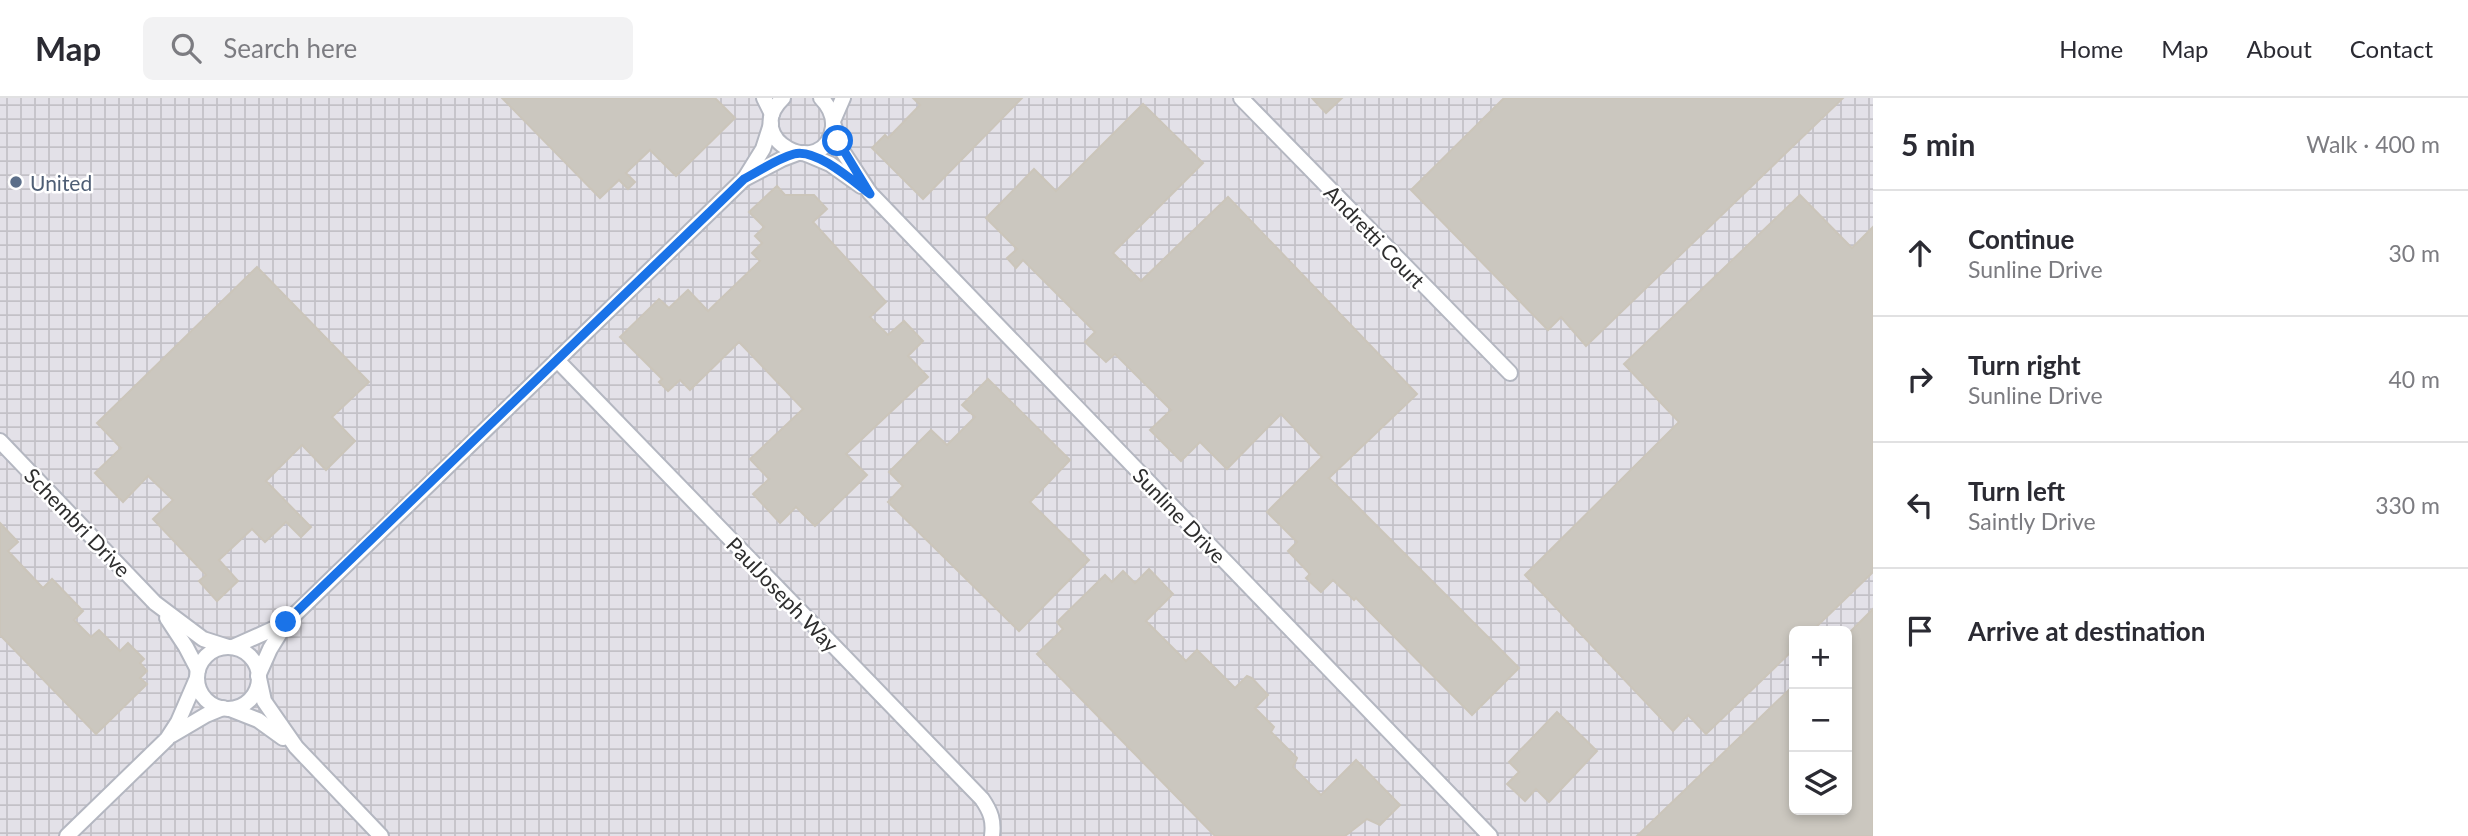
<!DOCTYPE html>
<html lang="en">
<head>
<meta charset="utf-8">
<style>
  body { margin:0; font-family:Lato,sans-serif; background:#f2f2f3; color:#2b2b33 }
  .controls { position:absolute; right:21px; bottom:21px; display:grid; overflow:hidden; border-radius:10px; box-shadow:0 4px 10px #0003 }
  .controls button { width:63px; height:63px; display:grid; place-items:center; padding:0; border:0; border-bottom:2px solid #e1e1e2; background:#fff; color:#2b2b33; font:35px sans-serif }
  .stop { position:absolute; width:21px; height:21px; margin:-16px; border:5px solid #1a73e8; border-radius:50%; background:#fff }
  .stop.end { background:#1a73e8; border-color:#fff; box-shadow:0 2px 7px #0008 }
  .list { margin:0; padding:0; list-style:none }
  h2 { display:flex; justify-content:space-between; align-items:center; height:91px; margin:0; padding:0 28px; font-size:30px }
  h2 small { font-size:23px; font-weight:400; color:#7c7c81 }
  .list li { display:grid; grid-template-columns:46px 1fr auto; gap:21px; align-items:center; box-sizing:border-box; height:126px; padding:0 28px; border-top:2px solid #e1e1e2 }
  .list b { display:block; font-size:26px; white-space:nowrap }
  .list p { margin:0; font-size:23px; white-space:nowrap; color:#7c7c81 }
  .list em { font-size:23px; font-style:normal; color:#7c7c81 }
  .icon { flex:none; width:38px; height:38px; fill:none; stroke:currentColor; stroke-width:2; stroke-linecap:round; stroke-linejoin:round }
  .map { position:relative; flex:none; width:1873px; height:738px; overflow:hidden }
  header { display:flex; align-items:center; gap:42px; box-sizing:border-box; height:98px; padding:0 35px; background:#fff; border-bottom:2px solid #e1e1e2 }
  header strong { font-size:33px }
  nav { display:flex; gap:38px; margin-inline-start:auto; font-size:24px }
  .search { width:490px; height:63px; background:#f2f2f3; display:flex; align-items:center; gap:18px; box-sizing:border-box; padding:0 24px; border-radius:10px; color:#7c7c81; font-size:26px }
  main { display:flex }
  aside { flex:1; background:#fff }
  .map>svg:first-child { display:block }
  .industrial { fill:url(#industrial-grid); fill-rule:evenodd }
  .building { fill:#cbc7bf; stroke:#cbc5ba; stroke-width:2 }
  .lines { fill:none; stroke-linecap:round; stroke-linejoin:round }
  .street-casing { stroke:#b4b7c1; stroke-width:18 }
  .street { stroke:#fff; stroke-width:14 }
  .route { stroke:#1a73e8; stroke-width:9 }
  .service-dot { fill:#5c6f8a; stroke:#fff; stroke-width:2.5 }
  .labels { text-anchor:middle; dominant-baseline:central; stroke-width:5; stroke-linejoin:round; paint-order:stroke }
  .service-label { font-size:21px; fill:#4e5e75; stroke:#fff; text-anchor:start }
  .street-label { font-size:21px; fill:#2e2e2e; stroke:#fff }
</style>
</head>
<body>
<header>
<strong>Map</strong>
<div class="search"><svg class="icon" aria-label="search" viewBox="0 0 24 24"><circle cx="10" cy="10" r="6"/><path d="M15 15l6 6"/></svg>Search here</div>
<nav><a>Home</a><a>Map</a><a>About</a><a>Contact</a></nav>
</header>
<main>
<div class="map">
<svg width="1873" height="738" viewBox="0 0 1873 738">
  <defs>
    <pattern id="industrial-grid" width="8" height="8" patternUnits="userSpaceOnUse" patternTransform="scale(1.75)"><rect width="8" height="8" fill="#e3e1e8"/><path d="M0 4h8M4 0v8" fill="none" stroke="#c3c1c7"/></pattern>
  </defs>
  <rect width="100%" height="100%" fill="#efe9e1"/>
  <path class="industrial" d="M0,0H1873V738H0ZM1794,533H1847V712H1794Z"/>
  <g class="building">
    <path d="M502,0H715L735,20L676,78L650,52L626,75L635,84L628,91L619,82L600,100Z"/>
    <path d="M913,0H1022L923,101L872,50L885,37L888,40L920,7Z"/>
    <path d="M1312,0H1342L1326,15Z"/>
    <path d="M1504,0H1843L1586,248L1561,219L1548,232L1411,92Z"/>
    <path d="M1143,6L1203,65L1113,155L1141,183L1228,99L1417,296L1329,380L1519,570L1472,617L1356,500L1354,502L1333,482L1321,494L1306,480L1310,476L1288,453L1297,444L1267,414L1322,359L1281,316L1227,371L1200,344L1181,363L1150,332L1171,312L1115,256L1106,264L1085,244L1095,234L1023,162L1016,170L1007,160L1017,151L986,120L1034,71L1056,93Z"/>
    <path d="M777,88L785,97H814L827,111L813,124L886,204L870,219L888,237L904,223L923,243L908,258L928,279L846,356L867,377L815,428L796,409L780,425L753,396L769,381L750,361L803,311L739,244L690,292L680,282L668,293L659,284L662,281L620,239L659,201L669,210L688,192L708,213L760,163L752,155L762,145L755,138L764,129L749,114Z"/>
    <path d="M1800,97L1852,150L1873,129V474L1812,533H1794V551L1706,636L1688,617L1673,633L1525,477L1679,324L1624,266Z"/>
    <path d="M257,169L369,284L332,319L355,343L326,372L302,347L266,383L311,429L301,439L286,424L265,444L252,431L219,462L238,483L217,503L199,483L206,477L153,421L173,402L148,378L123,404L95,375L121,350L97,325Z"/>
    <path d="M988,281L1070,362L1030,404L1089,462L1019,533L888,404L903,388L889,374L931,332L947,347L975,319L962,307Z"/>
    <path d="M0,425L18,444L8,453L43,490L52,481L83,513L74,522L91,539L99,532L120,553L128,545L144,561L140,565L147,573L140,580L147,586L96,636L0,537Z"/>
    <path d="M1149,471L1173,496L1146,523L1186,563L1197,552L1235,590L1247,578L1252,580L1268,597L1255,610L1274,629L1271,634L1297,660L1293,669L1321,697L1356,662L1400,707L1380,727L1367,721L1345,738H1215L1037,556L1063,531L1057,524L1105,477L1112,484L1123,473L1135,485Z"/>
    <path d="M1873,511V738H1637L1794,587V712H1847V537Z"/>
    <path d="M1557,614L1597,653L1549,704L1536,691L1525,703L1507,686L1519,674L1509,664Z"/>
  </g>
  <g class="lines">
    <g class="street-casing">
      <g id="street">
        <path d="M764,0L772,16"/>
        <path d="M783,0C739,42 825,84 833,29C834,17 829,8 821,0"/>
        <path d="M1241,0L1510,275"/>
        <path d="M833,23L843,0"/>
        <path d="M833,25L843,54L870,95L1490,738"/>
        <path d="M804,55L830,66L861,88"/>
        <path d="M745,80L763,51L771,26"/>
        <path d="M557,262L982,701C991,714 994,723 992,738"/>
        <path d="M0,343L155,505L203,541L228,549"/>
        <path d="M167,520L186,549L198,572"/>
        <path d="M233,549L282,527"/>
        <circle cx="228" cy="580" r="31"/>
        <path d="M258,578L270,551L286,525L744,81L782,61L798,55"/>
        <path d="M259,580L264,603L296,649L381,738"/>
        <path d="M230,611L258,622L283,640"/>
        <path d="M172,637L206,617L223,610"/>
        <path d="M67,738L167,641L178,624L197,580"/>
      </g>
    </g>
    <use href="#street" class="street"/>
  </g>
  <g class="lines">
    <path class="route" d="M286,524L744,81C760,73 776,61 794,56C816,50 853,83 870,96L838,43"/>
  </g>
  <circle class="service-dot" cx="16" cy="84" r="7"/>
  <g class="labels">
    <g class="service-label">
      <text x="30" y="84">United</text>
    </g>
    <g class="street-label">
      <text transform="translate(1375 138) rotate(46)">Andretti Court</text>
      <text transform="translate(1180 417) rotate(46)">Sunline Drive</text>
      <text transform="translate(78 424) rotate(46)">Schembri Drive</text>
      <text transform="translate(783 496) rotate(46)">PaulJoseph Way</text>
    </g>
  </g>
</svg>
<div class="controls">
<button>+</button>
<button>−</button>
<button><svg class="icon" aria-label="layers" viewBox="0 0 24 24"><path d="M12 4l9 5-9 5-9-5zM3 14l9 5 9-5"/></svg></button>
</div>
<div class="stop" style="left:838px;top:43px"></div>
<div class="stop end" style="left:286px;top:524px"></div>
</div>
<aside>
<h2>5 min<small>Walk · 400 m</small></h2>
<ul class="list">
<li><svg class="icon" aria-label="ahead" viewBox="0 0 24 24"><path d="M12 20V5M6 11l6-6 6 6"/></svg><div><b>Continue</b><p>Sunline Drive</p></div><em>30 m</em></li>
<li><svg class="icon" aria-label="right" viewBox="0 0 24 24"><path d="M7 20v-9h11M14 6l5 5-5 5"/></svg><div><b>Turn right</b><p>Sunline Drive</p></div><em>40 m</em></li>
<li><svg class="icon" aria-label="left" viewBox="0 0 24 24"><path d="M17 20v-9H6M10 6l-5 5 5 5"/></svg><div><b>Turn left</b><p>Saintly Drive</p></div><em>330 m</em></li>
<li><svg class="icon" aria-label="arrive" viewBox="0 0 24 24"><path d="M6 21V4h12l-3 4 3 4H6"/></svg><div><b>Arrive at destination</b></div></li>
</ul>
</aside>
</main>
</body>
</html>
